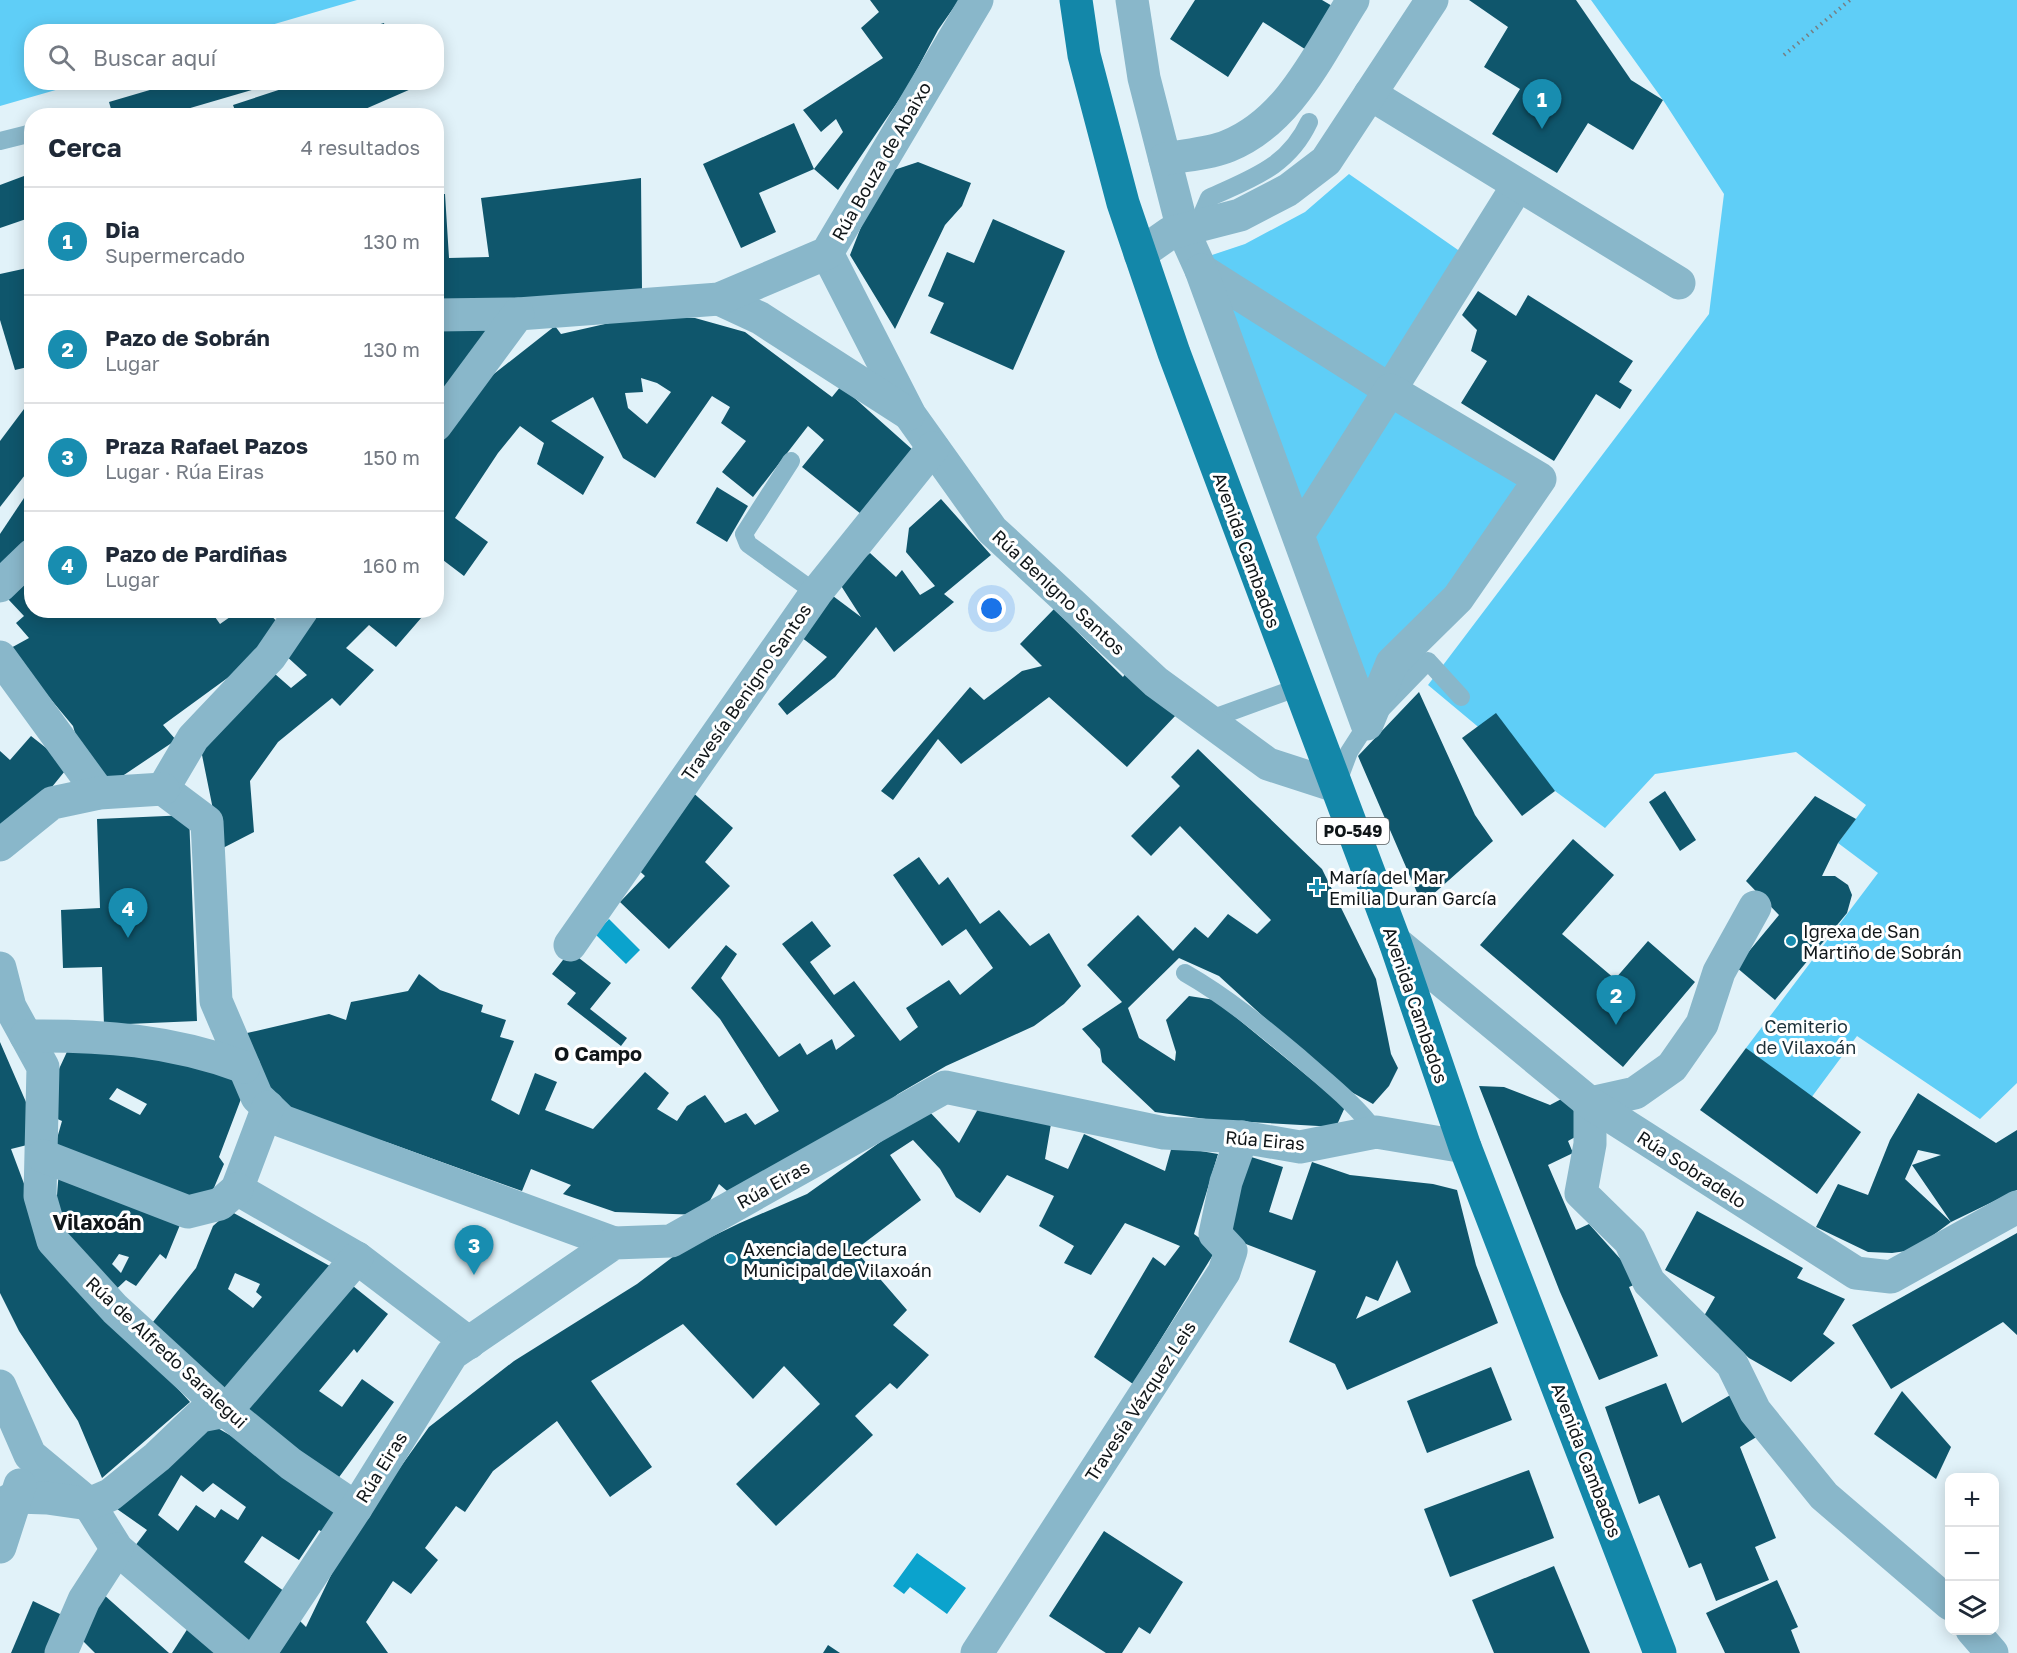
<!DOCTYPE html>
<html lang="es">
<head>
<meta charset="utf-8">
<style>
  body { margin:0; font-family:"Golos Text",sans-serif; background:#f6f6f7; color:#1f2937 }
  .controls { position:absolute; right:18px; bottom:18px; display:grid; overflow:hidden; border-radius:12px; box-shadow:0 3px 15px #0003 }
  .controls button { width:54px; height:54px; display:grid; place-items:center; padding:0; border:0; border-bottom:2px solid #e0e1e3; background:#fff; color:#1f2937; font:30px sans-serif }
  .you { position:absolute; left:992px; top:609px; width:21px; height:21px; margin:-15px; border:4px solid #fff; border-radius:50%; background:#1a73e8; box-shadow:0 0 0 9px #1a73e833 }
  .badge { display:grid; place-items:center; width:39px; height:39px; border-radius:50%; background:#188db0; color:#fff; font-size:20px; font-weight:700 }
  .pin { position:absolute; translate:-50% -50px; filter:drop-shadow(0 2px 3px #0008) }
  .pin::after { content:''; position:absolute; top:32px; width:21px; height:18px; background:inherit; clip-path:polygon(0 0,100% 0,50% 100%) }
  .list { margin:0; padding:0; list-style:none }
  h2 { display:flex; justify-content:space-between; align-items:center; height:78px; margin:0; padding:0 24px; font-size:26px }
  h2 small { font-size:20px; font-weight:400; color:#747a83 }
  .list li { display:grid; grid-template-columns:39px 1fr auto; gap:18px; align-items:center; box-sizing:border-box; height:108px; padding:0 24px; border-top:2px solid #e0e1e3 }
  .list b { display:block; font-size:22px; white-space:nowrap }
  .list p { margin:0; font-size:20px; white-space:nowrap; color:#747a83 }
  .list em { font-size:20px; font-style:normal; color:#747a83 }
  .icon { flex:none; width:33px; height:33px; fill:none; stroke:currentColor; stroke-width:2; stroke-linecap:round; stroke-linejoin:round }
  .map { position:relative; flex:none; width:2017px; height:1653px; overflow:hidden }
  .search { position:absolute; background:#fff; box-shadow:0 3px 15px #0003; left:24px; top:24px; width:420px; height:66px; display:flex; align-items:center; gap:15px; box-sizing:border-box; padding:0 21px; border-radius:24px; color:#747a83; font-size:22px }
  .panel { position:absolute; background:#fff; box-shadow:0 3px 15px #0003; left:24px; top:108px; width:420px; height:510px; border-radius:24px }
  .map>svg:first-child { display:block }
  .green { fill:#5fcef7 }
  .water { fill:#0ba3cd }
  .building { fill:#0f566c; fill-rule:evenodd }
  .lines { fill:none; stroke-linecap:round; stroke-linejoin:round }
  .path { stroke:#758085; stroke-width:4; stroke-dasharray:1.5 4.5; stroke-linecap:butt }
  .lane { stroke:#89b7ca; stroke-width:18 }
  .street { stroke:#89b7ca; stroke-width:33 }
  .primary { stroke:#1387a9; stroke-width:33 }
  .poi-dot { fill:#188db0; stroke:#fff; stroke-width:2 }
  .labels { text-anchor:middle; dominant-baseline:central; stroke-width:6; stroke-linejoin:round; paint-order:stroke }
  .shield { fill:#fff; stroke:#585c5e; stroke-width:1.5 }
  .shield-label { font-size:16px; font-weight:bold; fill:#101619 }
  .street-label { font-size:18px; fill:#101619; stroke:#fff }
  .poi-label { font-size:18px; fill:#101619; stroke:#fff; text-anchor:start }
  .park-label { font-size:18px; fill:#1b3039; stroke:#fff }
  .neighbourhood-label { font-size:20px; font-weight:bold; fill:#101619; stroke:#fff }
  .quarter-label { font-size:21px; font-weight:bold; fill:#101619; stroke:#fff }
</style>
</head>
<body>
<div class="map">
<svg width="2017" height="1653" viewBox="0 0 2017 1653">
  <rect width="100%" height="100%" fill="#e1f2f9"/>
  <g class="green">
    <path d="M0,0H357L251,31L32,32V82L80,83L0,106Z"/>
    <path d="M1591,0H2017V1083L1980,1119L1857,1036L1811,1098L1746,1048L1878,873L1838,843L1866,805L1796,752L1655,774L1605,828L1555,791L1428,685L1709,314L1724,194L1663,100Z"/>
    <path d="M1349,174L1471,259L1390,390L1540,479L1367,724L1197,260L1245,244L1305,212Z"/>
  </g>
  <g class="water">
    <path d="M609,919L640,950L626,964L595,934Z"/>
    <path d="M917,1553L966,1588L947,1614L910,1587L904,1594L893,1586Z"/>
  </g>
  <g class="building">
    <path d="M870,0H959L938,30L907,88L838,190L814,169L759,193L776,232L741,248L703,164L794,123L814,169L843,132L836,119L821,132L803,110L883,58L861,28L879,12Z"/>
    <path d="M1195,0H1322L1339,10L1311,53L1263,22L1228,77L1170,39Z"/>
    <path d="M1469,0H1576L1631,80L1663,100L1633,150L1588,123L1557,173L1492,134L1520,89L1484,67L1508,27Z"/>
    <path d="M384,23L386,32H357V31Z"/>
    <path d="M177,82H275L276,83L163,116H113L109,102Z"/>
    <path d="M303,82H427L363,110L362,116H237L233,105Z"/>
    <path d="M918,162L971,183L962,206L945,225L895,329L850,255L882,174Z"/>
    <path d="M32,173V217L0,228V185Z"/>
    <path d="M641,178L642,291L495,305L436,299V194H445L449,258L489,257L481,198Z"/>
    <path d="M993,219L1065,251L1013,370L930,333L944,303L928,296L947,252L974,263Z"/>
    <path d="M32,267V366L15,370L0,320V274Z"/>
    <path d="M1478,291L1516,316L1528,295L1633,361L1619,382L1632,390L1620,409L1596,394L1554,461L1461,403L1487,361L1471,351L1477,330L1462,315Z"/>
    <path d="M640,316L695,318L745,332L832,397L841,386L914,451L861,514L802,467L824,440L808,426L753,497L722,472L746,441L721,423L730,407L712,396L655,478L623,458L593,397L551,421L604,457L583,495L537,464L544,443L520,426L498,453L455,518L488,542L464,576L439,557L436,560V447L490,377L555,326L561,334ZM641,378L657,383L671,392L647,424L628,408L625,393L643,392Z"/>
    <path d="M448,327L494,331L436,405V332Z"/>
    <path d="M24,409L32,466L0,507V441Z"/>
    <path d="M32,486V525L18,557L0,569V534Z"/>
    <path d="M717,487L748,506L727,542L696,523Z"/>
    <path d="M941,499L991,555L944,594L954,602L894,652L876,627L835,677L787,715L778,704L827,657L801,637L829,593L861,617L838,581L870,553L896,577L902,570L920,595L935,586L906,552L909,528Z"/>
    <path d="M32,578V610H175L178,616L188,610H210L220,624L240,610H266L280,625L237,671L163,725L176,740L112,783L80,750L73,726L9,649L29,638L16,623L24,616L8,599Z"/>
    <path d="M1054,609L1123,677L1128,670L1176,715L1127,767L1049,697L961,764L938,739L893,800L881,791L970,687L984,700L1022,671L1042,666L1020,644Z"/>
    <path d="M313,610H428L396,647L369,625L346,648L374,670L340,706L332,698L278,742L250,781L254,832L221,849L201,750L275,674L291,688L307,675L284,654Z"/>
    <path d="M1419,692L1475,815L1493,841L1422,904L1358,756Z"/>
    <path d="M1496,713L1555,791L1522,816L1462,738Z"/>
    <path d="M31,736L69,766L38,804L0,836V751L10,760Z"/>
    <path d="M1198,749L1322,869L1376,979L1391,1054L1398,1068L1389,1086L1373,1104L1337,1084L1219,976L1179,958L1128,1008L1139,1038L1175,1061L1176,1052L1166,1020L1189,996L1215,1000L1345,1107L1336,1127L1213,1120L1155,1112L1102,1062L1100,1049L1082,1029L1122,1002L1087,965L1138,915L1173,951L1195,927L1208,938L1228,914L1257,934L1271,920L1180,826L1151,856L1131,836L1180,786L1171,777Z"/>
    <path d="M690,790L733,828L705,862L730,886L669,949L620,902L645,876L632,864Z"/>
    <path d="M1665,791L1696,840L1680,851L1649,802Z"/>
    <path d="M1815,796L1856,819L1838,843L1822,876H1835L1848,885L1852,895L1847,913L1775,1000L1736,967L1779,915L1746,881Z"/>
    <path d="M189,815L197,1021L104,1025L102,967L63,968L61,910L100,908L97,819Z"/>
    <path d="M1573,839L1614,875L1562,934L1615,979L1648,941L1695,982L1623,1067L1480,945Z"/>
    <path d="M919,857L939,885L948,877L980,924L999,910L1030,946L1049,933L1081,986L1064,1004L1034,1026L946,1066L898,1094L880,1108L734,1197L719,1184L702,1215L615,1212L563,1194L571,1185L531,1169L522,1191L389,1143L291,1112L266,1089L247,1033L329,1014L346,1020L351,1002L408,991L419,974L440,990L483,1005L481,1012L506,1020L500,1037L514,1041L491,1100L519,1115L535,1073L557,1082L545,1110L593,1129L645,1072L669,1093L657,1109L677,1121L687,1106L705,1095L725,1123L746,1113L755,1125L779,1111L720,1019L691,988L726,945L737,954L721,978L779,1057L800,1043L807,1055L832,1039L836,1050L855,1036L782,944L812,921L831,946L810,962L834,995L854,981L900,1041L918,1027L906,1008L949,980L960,995L993,968L966,929L942,946L893,875Z"/>
    <path d="M570,951L611,983L590,1009L627,1038L621,1046L567,1004L576,993L552,974Z"/>
    <path d="M72,1041L223,1069L244,1091L219,1157L224,1164L213,1190L205,1201L54,1149L62,1121L53,1117L59,1069ZM117,1088L147,1104L140,1115L109,1099Z"/>
    <path d="M0,1042L29,1109L31,1144L11,1149L35,1213L155,1364L190,1402L102,1478L78,1421L19,1331L0,1293Z"/>
    <path d="M1746,1048L1861,1132L1817,1194L1700,1110Z"/>
    <path d="M1479,1086L1504,1087L1550,1105L1569,1095L1584,1132L1568,1141L1573,1153L1548,1165L1576,1230L1589,1224L1641,1282L1629,1287L1658,1356L1599,1380L1560,1292Z"/>
    <path d="M1918,1093L1996,1143L2017,1130V1190L1951,1222L1912,1165L1941,1155L1918,1150L1905,1179L1951,1222L1913,1250L1892,1253L1868,1252L1816,1227L1838,1184L1868,1195L1890,1140Z"/>
    <path d="M927,1109L959,1143L978,1109L1051,1124L1045,1159L1068,1169L1084,1134L1165,1171L1172,1146L1218,1154L1194,1234L1216,1250L1133,1384L1094,1357L1153,1257L1165,1266L1180,1246L1125,1223L1091,1275L1064,1263L1074,1246L1039,1226L1054,1196L1007,1175L980,1213L956,1197L940,1169L913,1140L890,1155L921,1200L855,1250L907,1310L893,1325L929,1355L897,1389L890,1383L855,1416L873,1435L776,1526L736,1484L820,1404L784,1366L753,1399L683,1324L591,1381L652,1467L610,1497L557,1421L493,1471L465,1512L456,1506L425,1548L438,1560L411,1594L393,1581L366,1622L388,1653H276L297,1618L306,1627L347,1542L429,1427L514,1361L637,1284L678,1253L740,1223L807,1194Z"/>
    <path d="M1248,1156L1283,1167L1269,1212L1292,1220L1312,1162L1350,1175L1433,1184L1457,1190L1476,1265L1498,1323L1347,1390L1335,1364L1289,1342L1316,1271L1225,1236ZM1397,1260L1411,1292L1356,1319L1366,1296L1378,1301Z"/>
    <path d="M59,1170L182,1220L166,1259L160,1254L136,1286L126,1280L110,1295L55,1221ZM119,1254L129,1257L121,1273L112,1264Z"/>
    <path d="M230,1211L337,1270L227,1392L149,1327L196,1268L213,1226ZM235,1273L260,1284L256,1292L262,1297L253,1308L228,1289Z"/>
    <path d="M1697,1211L1803,1268L1797,1278L1845,1299L1823,1334L1835,1343L1791,1382L1749,1358L1704,1316L1715,1297L1665,1270Z"/>
    <path d="M2017,1233V1335L2003,1322L1891,1389L1852,1325Z"/>
    <path d="M353,1286L388,1314L357,1353L354,1349L319,1391L342,1407L362,1379L394,1402L337,1480L246,1411Z"/>
    <path d="M1491,1367L1512,1420L1427,1453L1407,1401Z"/>
    <path d="M1666,1383L1682,1423L1732,1394L1763,1433L1740,1447L1776,1538L1755,1547L1769,1580L1716,1601L1701,1563L1689,1568L1659,1495L1639,1504L1605,1407Z"/>
    <path d="M1902,1391L1951,1447L1936,1479L1874,1434Z"/>
    <path d="M207,1422L242,1442L343,1512L328,1535L319,1530L299,1560L262,1536L244,1562L292,1597L255,1649L135,1546L147,1530L117,1509ZM181,1475L203,1492L213,1483L246,1507L238,1520L221,1509L215,1518L196,1505L178,1531L158,1515Z"/>
    <path d="M1529,1470L1554,1538L1450,1577L1424,1509Z"/>
    <path d="M1104,1531L1183,1582L1150,1634L1139,1627L1122,1653H1106L1049,1616Z"/>
    <path d="M1554,1566L1590,1653H1494L1472,1600Z"/>
    <path d="M1777,1580L1798,1627L1791,1630L1800,1653H1725L1706,1613Z"/>
    <path d="M103,1594L169,1653H95L78,1636Z"/>
    <path d="M33,1601L62,1615L48,1653H11Z"/>
    <path d="M188,1628L221,1653H172Z"/>
    <path d="M828,1645L840,1653H823Z"/>
  </g>
  <g class="lines">
    <path class="path" d="M1784,55L1850,0"/>
    <g class="lane">
      <path d="M0,141L32,133"/>
      <path d="M1197,226L1209,198C1252,178 1288,167 1309,122"/>
      <path d="M791,461L744,534L748,544L816,593"/>
      <path d="M1208,720L1299,687"/>
      <path d="M1337,784L1349,752L1367,724L1428,661L1461,697"/>
      <path d="M1185,973C1227,997 1263,1027 1300,1058C1327,1082 1355,1103 1376,1132"/>
    </g>
    <g class="street">
      <path d="M1132,0L1144,78L1183,230L1201,270L1390,390L1518,185"/>
      <path d="M1370,94L1679,283"/>
      <path d="M1165,159C1185,155 1209,154 1228,146C1290,121 1319,53 1353,0"/>
      <path d="M827,253L910,415L992,530L1156,682L1268,764L1336,786"/>
      <path d="M1140,254L1170,233L1240,215L1288,190L1326,161L1432,0"/>
      <path d="M1201,270L1367,724L1392,663L1458,598L1540,479L1390,390L1298,535"/>
      <path d="M719,299L760,318L909,414"/>
      <path d="M436,315L518,314L719,299L827,253L977,0"/>
      <path d="M436,425L518,314"/>
      <path d="M0,586L32,555"/>
      <path d="M0,657L99,793"/>
      <path d="M163,789L207,822L216,1001L257,1097L282,1121L614,1243"/>
      <path d="M163,789L193,738L270,657L302,610"/>
      <path d="M0,845L52,803L99,793L163,789"/>
      <path d="M1755,907L1719,972L1702,1024L1672,1067L1635,1093L1590,1103V1144L1581,1193L1630,1241L1649,1282L1732,1364L1755,1411L1824,1496L1950,1604"/>
      <path d="M1395,942L1590,1103L1856,1273L1891,1277L2017,1207"/>
      <path d="M570,945L816,593L933,448"/>
      <path d="M0,968L10,1007L43,1067L40,1196L53,1241L115,1309L226,1411L291,1464L356,1508"/>
      <path d="M26,1036C102,1035 171,1040 244,1067"/>
      <path d="M268,1107L237,1189L357,1258L469,1343"/>
      <path d="M43,1156L188,1212L220,1204L237,1189"/>
      <path d="M0,1386L30,1455L89,1504L117,1549L239,1653"/>
      <path d="M0,1505L16,1497L47,1498L89,1504L110,1495L157,1457L200,1416L226,1411L357,1258"/>
      <path d="M0,1547L20,1485"/>
      <path d="M1972,1630L1992,1653"/>
      <path d="M61,1653L84,1600L117,1549"/>
      <path d="M260,1653L356,1508L452,1354L614,1243L671,1241L945,1087L1164,1133L1242,1137L1300,1147L1376,1132L1465,1147"/>
      <path d="M977,1653L1224,1272L1231,1251L1215,1234L1226,1182L1242,1137"/>
    </g>
    <path class="primary" d="M1076,0L1084,55L1123,203L1174,353L1395,942L1465,1147L1660,1653"/>
  </g>
  <g class="poi-dot">
    <path d="M1314 878h6v6h6v6h-6v6h-6v-6h-6v-6h6z"/>
    <circle cx="1791" cy="941" r="6"/>
    <circle cx="731" cy="1259" r="6"/>
  </g>
  <g class="labels">
    <rect class="shield" x="1317" y="818" width="72" height="26" rx="4.5"/>
    <g class="shield-label">
      <text x="1353" y="831">PO-549</text>
    </g>
    <g class="street-label">
      <text transform="translate(881 161) rotate(-60)">Rúa Bouza de Abaixo</text>
      <text transform="translate(1247 550) rotate(70)">Avenida Cambados</text>
      <text transform="translate(1059 592) rotate(43)">Rúa Benigno Santos</text>
      <text transform="translate(746 692) rotate(-55)">Travesía Benigno Santos</text>
      <text transform="translate(1416 1005) rotate(71)">Avenida Cambados</text>
      <text transform="translate(1265 1140) rotate(5)">Rúa Eiras</text>
      <text transform="translate(1692 1169) rotate(33)">Rúa Sobradelo</text>
      <text transform="translate(773 1184) rotate(-29)">Rúa Eiras</text>
      <text transform="translate(167 1352) rotate(43)">Rúa de Alfredo Saralegui</text>
      <text transform="translate(1140 1401) rotate(-57)">Travesía Vázquez Leis</text>
      <text transform="translate(1587 1460) rotate(69)">Avenida Cambados</text>
      <text transform="translate(381 1467) rotate(-58)">Rúa Eiras</text>
    </g>
    <g class="poi-label">
      <text x="1329" y="877">María del Mar<tspan x="1329" dy="21">Emilia Duran García</tspan></text>
      <text x="1803" y="931">Igrexa de San<tspan x="1803" dy="21">Martiño de Sobrán</tspan></text>
      <text x="743" y="1249">Axencia de Lectura<tspan x="743" dy="21">Municipal de Vilaxoán</tspan></text>
    </g>
    <g class="park-label">
      <text x="1806" y="1026">Cemiterio<tspan x="1806" dy="21">de Vilaxoán</tspan></text>
    </g>
    <g class="neighbourhood-label">
      <text x="598" y="1053">O Campo</text>
    </g>
    <g class="quarter-label">
      <text x="97" y="1222">Vilaxoán</text>
    </g>
  </g>
</svg>
<div class="controls">
<button>+</button>
<button>−</button>
<button><svg class="icon" aria-label="layers" viewBox="0 0 24 24"><path d="M12 4l9 5-9 5-9-5zM3 14l9 5 9-5"/></svg></button>
</div>
<div class="you"></div>
<div class="pin badge" style="left:1542px;top:129px">1</div>
<div class="pin badge" style="left:1616px;top:1025px">2</div>
<div class="pin badge" style="left:474px;top:1275px">3</div>
<div class="pin badge" style="left:128px;top:938px">4</div>
<div class="search"><svg class="icon" aria-label="search" viewBox="0 0 24 24"><circle cx="10" cy="10" r="6"/><path d="M15 15l6 6"/></svg>Buscar aquí</div>
<section class="panel">
<h2>Cerca<small>4 resultados</small></h2>
<ul class="list">
<li><span class="badge">1</span><div><b>Dia</b><p>Supermercado</p></div><em>130 m</em></li>
<li><span class="badge">2</span><div><b>Pazo de Sobrán</b><p>Lugar</p></div><em>130 m</em></li>
<li><span class="badge">3</span><div><b>Praza Rafael Pazos</b><p>Lugar · Rúa Eiras</p></div><em>150 m</em></li>
<li><span class="badge">4</span><div><b>Pazo de Pardiñas</b><p>Lugar</p></div><em>160 m</em></li>
</ul>
</section>
</div>
</body>
</html>
